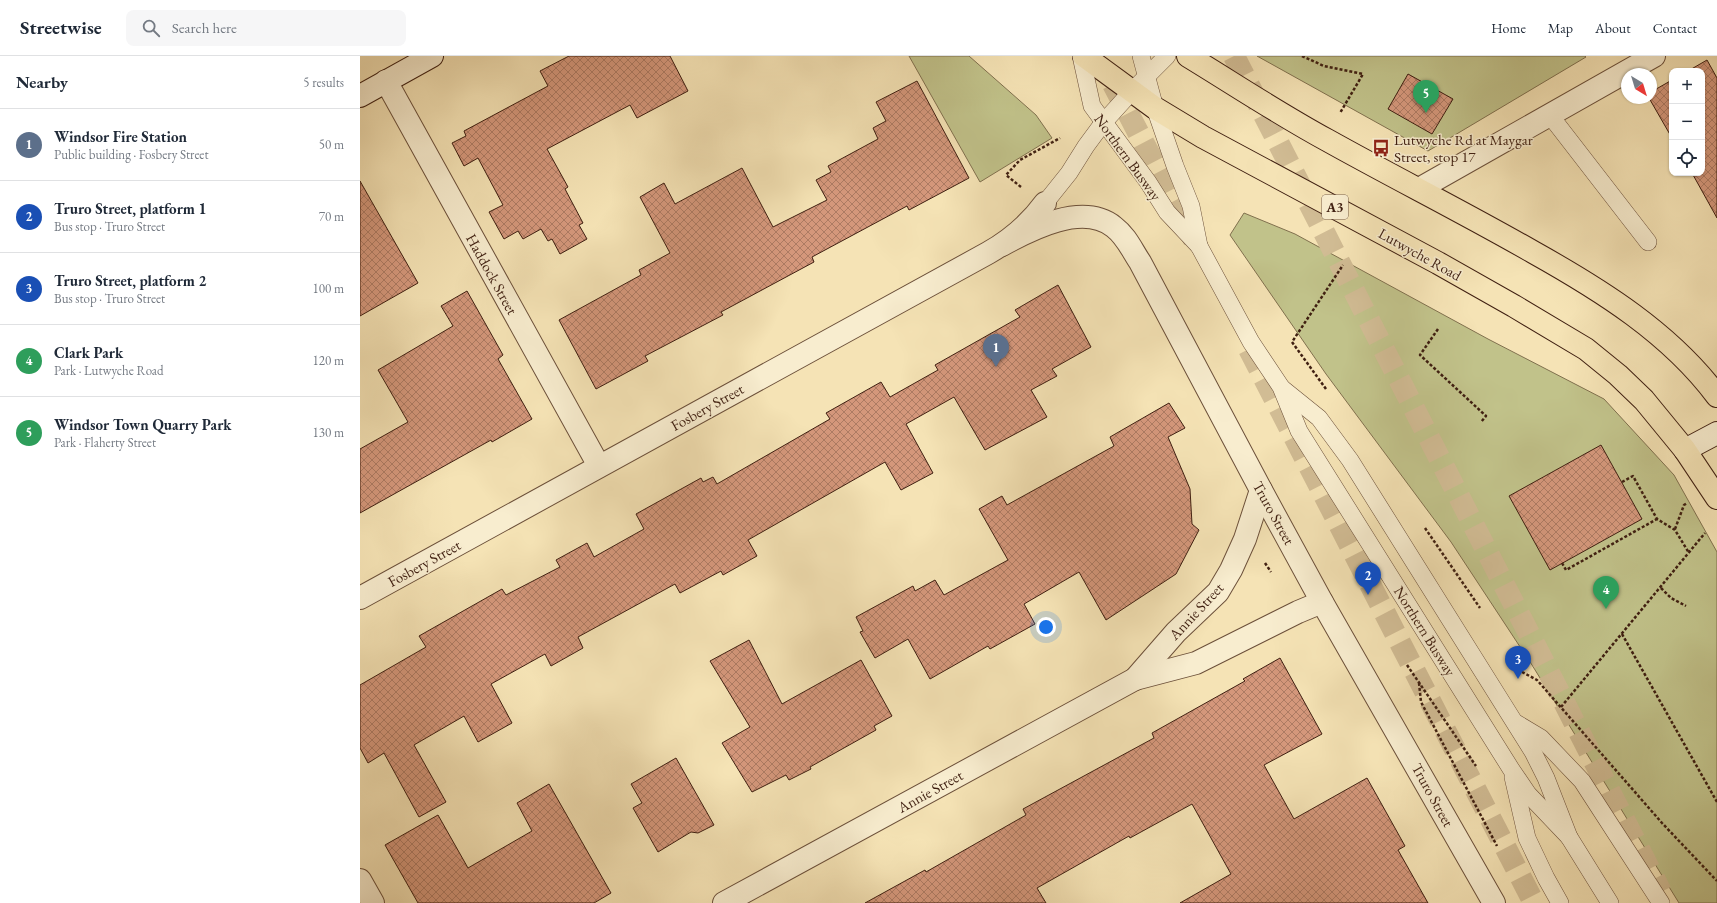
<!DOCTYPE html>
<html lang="en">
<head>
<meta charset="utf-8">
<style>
  body { margin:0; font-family:"EB Garamond",serif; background:#f6f6f7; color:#1f2937 }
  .controls { position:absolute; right:12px; top:12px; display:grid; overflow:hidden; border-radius:8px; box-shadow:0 1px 3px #0004 }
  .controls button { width:36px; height:36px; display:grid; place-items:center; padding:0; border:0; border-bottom:1px solid #e0e1e3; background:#fff; color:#1f2937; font:20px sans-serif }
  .compass { position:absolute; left:1261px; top:12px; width:36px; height:36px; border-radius:50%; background:#fff; box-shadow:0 1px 3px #0004; rotate:142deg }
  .you { position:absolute; left:686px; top:571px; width:14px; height:14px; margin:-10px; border:3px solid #fff; border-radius:50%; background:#1a73e8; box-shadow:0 0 0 6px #1a73e833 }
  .badge { display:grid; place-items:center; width:26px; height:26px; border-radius:50%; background:#0f766e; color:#fff; font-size:13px; font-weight:700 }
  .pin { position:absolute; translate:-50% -33px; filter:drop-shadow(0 1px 2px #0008) }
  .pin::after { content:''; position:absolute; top:21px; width:14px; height:12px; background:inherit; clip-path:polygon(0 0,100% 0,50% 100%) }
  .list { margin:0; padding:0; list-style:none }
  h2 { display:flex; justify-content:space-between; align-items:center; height:52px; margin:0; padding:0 16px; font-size:17px }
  h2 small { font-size:13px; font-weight:400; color:#747a83 }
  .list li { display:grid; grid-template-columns:26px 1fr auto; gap:12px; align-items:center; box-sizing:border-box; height:72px; padding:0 16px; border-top:1px solid #e0e1e3 }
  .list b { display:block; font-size:15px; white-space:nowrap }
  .list p { margin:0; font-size:13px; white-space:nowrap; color:#747a83 }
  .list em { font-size:13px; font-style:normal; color:#747a83 }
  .icon { flex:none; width:22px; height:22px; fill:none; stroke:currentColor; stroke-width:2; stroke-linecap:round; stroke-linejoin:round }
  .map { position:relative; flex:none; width:1357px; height:847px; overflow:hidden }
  header { display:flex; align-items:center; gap:24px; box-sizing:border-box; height:56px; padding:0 20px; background:#fff; border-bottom:1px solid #e0e1e3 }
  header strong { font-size:19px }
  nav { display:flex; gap:22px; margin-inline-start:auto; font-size:14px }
  .search { width:280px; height:36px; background:#f6f6f7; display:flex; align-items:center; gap:10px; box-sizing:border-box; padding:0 14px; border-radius:8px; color:#747a83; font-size:15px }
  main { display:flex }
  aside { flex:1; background:#fff }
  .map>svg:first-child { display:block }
  .park { fill:#c1c28a; stroke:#80704e }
  .building { fill:url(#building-cross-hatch); stroke:#3f1f11 }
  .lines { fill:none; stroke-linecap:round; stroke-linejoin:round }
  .motorway-tunnel { stroke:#d1bc94; stroke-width:22; stroke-dasharray:22 11; stroke-linecap:butt }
  .service-casing { stroke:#6c503a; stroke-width:18 }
  .minor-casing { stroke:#6c503a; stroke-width:24 }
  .secondary-casing { stroke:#3f1f11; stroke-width:24 }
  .trunk-casing { stroke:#3f1f11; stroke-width:24 }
  .path { stroke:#3f1f11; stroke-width:2.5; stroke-dasharray:3 2; stroke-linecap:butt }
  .service { stroke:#f8edcf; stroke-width:17 }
  .minor { stroke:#f8edcf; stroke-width:22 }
  .secondary { stroke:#f8edcf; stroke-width:22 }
  .trunk { stroke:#f5e3b5; stroke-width:22 }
  .labels { text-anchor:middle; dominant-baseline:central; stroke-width:3; stroke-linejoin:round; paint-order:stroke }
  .shield { fill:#f8edcf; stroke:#765d4a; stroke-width:1 }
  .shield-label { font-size:14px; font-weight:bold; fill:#3f1f11 }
  .poi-label { font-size:15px; fill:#3f1f11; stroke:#f8edcf; text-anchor:start }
  .street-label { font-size:15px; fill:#3f1f11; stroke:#f8edcf }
</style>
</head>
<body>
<header>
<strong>Streetwise</strong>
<div class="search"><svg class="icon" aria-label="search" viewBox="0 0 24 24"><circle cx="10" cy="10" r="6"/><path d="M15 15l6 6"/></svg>Search here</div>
<nav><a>Home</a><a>Map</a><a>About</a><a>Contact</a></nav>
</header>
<main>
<aside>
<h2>Nearby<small>5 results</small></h2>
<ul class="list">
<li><span class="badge" style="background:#5c6f8a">1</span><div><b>Windsor Fire Station</b><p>Public building · Fosbery Street</p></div><em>50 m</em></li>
<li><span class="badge" style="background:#1a4fb4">2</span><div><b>Truro Street, platform 1</b><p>Bus stop · Truro Street</p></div><em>70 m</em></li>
<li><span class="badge" style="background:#1a4fb4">3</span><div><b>Truro Street, platform 2</b><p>Bus stop · Truro Street</p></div><em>100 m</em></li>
<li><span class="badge" style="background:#2e9e5b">4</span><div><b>Clark Park</b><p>Park · Lutwyche Road</p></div><em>120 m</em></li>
<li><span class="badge" style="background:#2e9e5b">5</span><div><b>Windsor Town Quarry Park</b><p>Park · Flaherty Street</p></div><em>130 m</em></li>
</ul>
</aside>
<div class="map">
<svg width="1357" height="847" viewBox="0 0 1357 847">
  <defs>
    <pattern id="building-cross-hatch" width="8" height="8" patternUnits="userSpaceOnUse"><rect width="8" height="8" fill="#d4977b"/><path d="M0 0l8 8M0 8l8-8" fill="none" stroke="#ad7b63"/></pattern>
  </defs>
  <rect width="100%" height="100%" fill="#f5e3b5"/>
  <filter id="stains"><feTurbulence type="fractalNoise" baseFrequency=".005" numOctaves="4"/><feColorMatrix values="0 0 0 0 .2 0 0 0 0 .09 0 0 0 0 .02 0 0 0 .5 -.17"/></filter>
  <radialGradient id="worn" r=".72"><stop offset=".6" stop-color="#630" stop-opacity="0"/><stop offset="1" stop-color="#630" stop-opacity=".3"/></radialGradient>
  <g class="park">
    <path d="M549,0H609L676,59L692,82L620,126Z"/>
    <path d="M897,0H1225L1226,1L1068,95Z"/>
    <path d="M884,157L935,178L1128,283L1244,343L1314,419L1357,496V847H1319L1172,609L1091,486L966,318L870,179Z"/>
  </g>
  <g class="building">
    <path d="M209,0H310L328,35L277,62L270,49L187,93L208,131L205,133L223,167L219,169L227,183L200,198L192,183L188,185L181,173L163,183L158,175L144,183L129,156L143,149L118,102L104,110L92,87L106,80L104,75L188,30L180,15Z"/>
    <path d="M1347,4L1357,22V162L1332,117H1342V15H1328Z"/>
    <path d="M1048,18L1093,43L1072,78L1028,53Z"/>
    <path d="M1312,24V82L1289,42H1291V36Z"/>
    <path d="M557,25L609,122L549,154L547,150L452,201L454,206L361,256L363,259L285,300L288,305L236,333L199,264L281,219L279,214L310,197L280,141L304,127L315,148L382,112L413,171L467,144L456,124L471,116L468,110L518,83L513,72L526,65L516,46Z"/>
    <path d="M0,125L58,227L0,260Z"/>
    <path d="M698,229L731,291L692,313L697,320L671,334L687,361L625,394L594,341L546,368L573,417L541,434L525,406L388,484L397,500L363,519L361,515L320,537L315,528L218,581L223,592L191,610L185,598L131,628L152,667L118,686L104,660L54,689L86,746L59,761L24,697L8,707L0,692V629L66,591L59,580L142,533L146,539L200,511L196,504L227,487L234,501L284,473L276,458L341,422L343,426L353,421L357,428L470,363L466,357L521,326L530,341L578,314L575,309L660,261L655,254Z"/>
    <path d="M107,235L143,299L138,303L172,363L132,386L131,384L0,457V393L48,366L18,314L93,270L81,250Z"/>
    <path d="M809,347L825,372L808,381L830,433L832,468L839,474L816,518L746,564L719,516L664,548L675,568L630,593L628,590L570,623L548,583L515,602L500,576L503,575L496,561L553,530L555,535L575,524L584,539L648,504L619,453L642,440L647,449L754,390L750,381Z"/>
    <path d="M1241,389L1282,463L1190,514L1149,440Z"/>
    <path d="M389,584L422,648L501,604L532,660L514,670L516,674L450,711L451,713L429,724L426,719L392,736L362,687L390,671L350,605Z"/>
    <path d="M920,602L962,678L904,709L934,763L1007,722L1045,790L1038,794L1068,847H820L871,818L832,748L770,782L769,780L677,832L686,847H505L565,814L566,816L666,759L663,753L794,682L792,677L885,625L883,623Z"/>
    <path d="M316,702L354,769L338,777L331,776L298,796L273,752L282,747L271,728Z"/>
    <path d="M189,728L251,837L234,847H58L25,789L78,759L108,812L172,775L157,747Z"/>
  </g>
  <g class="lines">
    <g class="motorway-tunnel">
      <path d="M874,0L1301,836"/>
      <path d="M753,28L834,184"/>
      <path d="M889,293L1174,847"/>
    </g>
    <g class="service-casing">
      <g id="service">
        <path d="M721,0L732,50L788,126L807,156L839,190L891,286L921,331L939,375L1151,713L1168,738L1209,781"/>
        <path d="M781,0L795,52L815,110L831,150L839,190"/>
        <path d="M1189,58L1288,186"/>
        <path d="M685,147L709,117L726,90L743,67L772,35L807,0"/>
        <path d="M923,333L959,362L990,404L1173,696L1186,722L1209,781L1250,847"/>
        <path d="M1156,667L1181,682L1222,725L1301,847"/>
        <path d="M1153,721L1167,782L1186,822L1200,847"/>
      </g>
    </g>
    <g class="minor-casing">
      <g id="minor">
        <path d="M26,25L239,410"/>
        <path d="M1059,133L1294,0"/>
        <path d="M642,189C671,173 723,146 754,171C766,180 772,194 780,206L901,434L962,546L1134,847"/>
        <path d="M0,542L628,197C651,184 669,169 685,147"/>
        <path d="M775,623L816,576L858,536L871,514L885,483L901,434"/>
        <path d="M0,824L13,847"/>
        <path d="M364,847L775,623L836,607L938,556L962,546"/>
      </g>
    </g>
    <g class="secondary-casing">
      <g id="secondary">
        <path d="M0,40L72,0"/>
        <path d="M1325,394L1357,377"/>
      </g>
    </g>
    <g class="trunk-casing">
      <g id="trunk">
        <path d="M724,0L795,52L843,81L1078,207L1154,250L1226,293L1258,319L1284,344L1325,394L1357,442"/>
        <path d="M828,0C874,28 919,58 967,84C1035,122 1105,157 1173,196C1241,234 1310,277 1357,340"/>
      </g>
    </g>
    <g class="path">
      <path d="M942,0L964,10L1003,18L980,57"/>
      <path d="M661,131L646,119L660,104L700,82"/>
      <path d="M1078,273L1060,299L1126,360L1121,366"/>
      <path d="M966,333L932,286L983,209"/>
      <path d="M1262,426L1273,420L1297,463L1315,474L1329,497"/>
      <path d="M1065,472L1120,552"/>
      <path d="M1315,473L1324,449L1327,447"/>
      <path d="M905,507L911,516"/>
      <path d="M1202,507L1206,514L1297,463"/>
      <path d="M1301,532L1311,542L1326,550"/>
      <path d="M1262,578L1357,746"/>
      <path d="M1047,609L1116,710"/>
      <path d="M1162,616L1177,624L1302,767L1357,825"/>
      <path d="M1059,627L1061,646L1137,790"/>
      <path d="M1201,651L1345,477"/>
    </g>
    <use href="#service" class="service"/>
    <use href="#minor" class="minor"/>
    <use href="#secondary" class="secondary"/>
    <use href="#trunk" class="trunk"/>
  </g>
  <defs>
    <g id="bus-bare" transform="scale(1.38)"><path d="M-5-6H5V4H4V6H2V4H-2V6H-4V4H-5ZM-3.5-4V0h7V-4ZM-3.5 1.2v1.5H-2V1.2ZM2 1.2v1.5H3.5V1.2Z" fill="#8f2418" stroke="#f8edcf" stroke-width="2.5" paint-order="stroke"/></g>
  </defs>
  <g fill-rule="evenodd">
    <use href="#bus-bare" x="1021" y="92"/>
  </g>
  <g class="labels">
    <rect class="shield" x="962" y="139" width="26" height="24" rx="3"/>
    <g class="shield-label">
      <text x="975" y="151">A3</text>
    </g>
    <g class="poi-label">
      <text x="1034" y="83">Lutwyche Rd at Maygar<tspan x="1034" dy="17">Street, stop 17</tspan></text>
    </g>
    <g class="street-label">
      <text transform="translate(768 101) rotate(54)">Northern Busway</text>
      <text transform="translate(1060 198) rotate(29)">Lutwyche Road</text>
      <text transform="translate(132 218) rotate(61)">Haddock Street</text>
      <text transform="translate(347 351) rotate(-29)">Fosbery Street</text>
      <text transform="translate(914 457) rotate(61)">Truro Street</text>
      <text transform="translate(64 507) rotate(-29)">Fosbery Street</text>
      <text transform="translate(836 555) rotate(-47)">Annie Street</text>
      <text transform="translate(1065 575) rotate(58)">Northern Busway</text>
      <text transform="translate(570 735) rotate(-29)">Annie Street</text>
      <text transform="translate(1073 739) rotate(61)">Truro Street</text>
    </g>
  </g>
  <rect width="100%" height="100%" filter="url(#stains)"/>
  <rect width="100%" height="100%" fill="url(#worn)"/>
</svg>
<div class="controls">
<button>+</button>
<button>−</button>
<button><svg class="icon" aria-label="locate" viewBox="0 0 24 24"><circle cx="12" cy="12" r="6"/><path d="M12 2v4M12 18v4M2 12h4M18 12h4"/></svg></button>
</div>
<svg class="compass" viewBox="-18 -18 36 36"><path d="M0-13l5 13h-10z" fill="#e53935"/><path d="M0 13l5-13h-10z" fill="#747a83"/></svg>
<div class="you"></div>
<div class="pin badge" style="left:636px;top:311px;background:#5c6f8a">1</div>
<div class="pin badge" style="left:1008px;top:539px;background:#1a4fb4">2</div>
<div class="pin badge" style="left:1158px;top:623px;background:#1a4fb4">3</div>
<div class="pin badge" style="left:1246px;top:553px;background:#2e9e5b">4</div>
<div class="pin badge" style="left:1066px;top:57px;background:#2e9e5b">5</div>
</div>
</main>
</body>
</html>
